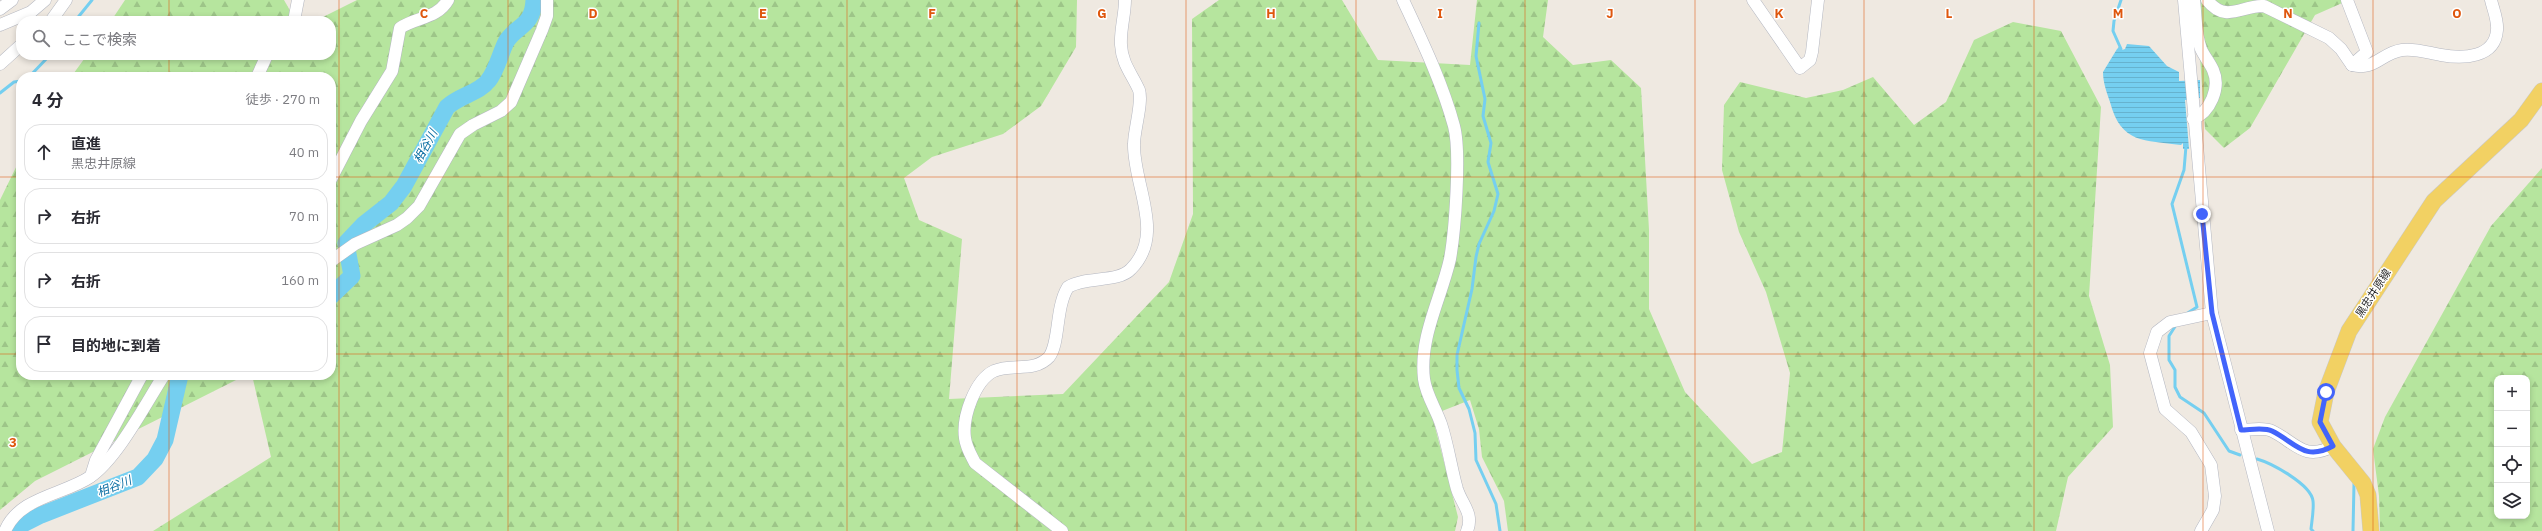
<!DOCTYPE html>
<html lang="ja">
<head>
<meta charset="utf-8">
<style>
  body { margin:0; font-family:"IBM Plex Sans","Noto Sans JP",sans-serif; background:#f7f7f7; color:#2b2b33 }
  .controls { position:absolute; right:12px; bottom:12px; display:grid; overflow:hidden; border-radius:8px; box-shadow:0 2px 6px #0003 }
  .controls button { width:36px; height:36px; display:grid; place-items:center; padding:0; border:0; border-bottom:1px solid #e1e1e2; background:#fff; color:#2b2b33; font:20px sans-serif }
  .stop { position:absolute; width:12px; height:12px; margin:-9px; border:3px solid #4264fb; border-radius:50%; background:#fff }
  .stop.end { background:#4264fb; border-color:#fff; box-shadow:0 1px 4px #0008 }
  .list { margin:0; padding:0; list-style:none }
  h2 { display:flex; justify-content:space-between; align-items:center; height:52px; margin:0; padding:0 16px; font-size:17px }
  h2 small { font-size:13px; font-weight:400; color:#7c7c81 }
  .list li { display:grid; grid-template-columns:26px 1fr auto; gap:12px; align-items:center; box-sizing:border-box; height:56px; margin:0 8px 8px; padding:0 8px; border:1px solid #e1e1e2; border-radius:16px }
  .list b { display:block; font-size:15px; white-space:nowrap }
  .list p { margin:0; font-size:13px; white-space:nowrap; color:#7c7c81 }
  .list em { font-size:13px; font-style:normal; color:#7c7c81 }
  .icon { flex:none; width:22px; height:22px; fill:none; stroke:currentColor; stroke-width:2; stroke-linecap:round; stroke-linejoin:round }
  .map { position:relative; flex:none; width:2542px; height:531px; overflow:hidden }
  .search { position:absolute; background:#fff; box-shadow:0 2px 6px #0003; left:16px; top:16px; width:320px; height:44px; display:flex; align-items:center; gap:10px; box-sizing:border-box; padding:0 14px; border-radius:16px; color:#7c7c81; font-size:15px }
  .panel { position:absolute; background:#fff; box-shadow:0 2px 6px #0003; left:16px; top:72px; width:320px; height:308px; border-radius:16px }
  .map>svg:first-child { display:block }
  .forest { fill:url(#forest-firs); fill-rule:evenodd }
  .water { fill:url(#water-rules) }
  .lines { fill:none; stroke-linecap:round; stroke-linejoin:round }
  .stream { stroke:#75cff0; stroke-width:3 }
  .river { stroke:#75cff0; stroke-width:17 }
  .minor-casing { stroke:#b4b7c1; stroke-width:13 }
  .major-casing { stroke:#c9c9c9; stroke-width:17 }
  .minor { stroke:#fff; stroke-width:12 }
  .major { stroke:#f2d163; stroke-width:16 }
  .route { stroke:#4264fb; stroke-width:5 }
  .grid { fill:none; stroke:#df570e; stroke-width:1; stroke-opacity:0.55 }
  .labels { text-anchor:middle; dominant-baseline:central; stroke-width:3; stroke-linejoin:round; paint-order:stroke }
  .street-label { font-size:11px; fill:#2e2e2e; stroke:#fff }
  .water-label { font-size:12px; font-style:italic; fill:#0d6fa3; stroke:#fff }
  .grid-label { font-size:13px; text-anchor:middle; font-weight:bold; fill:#df570e; stroke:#fff; stroke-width:3; stroke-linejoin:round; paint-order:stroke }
</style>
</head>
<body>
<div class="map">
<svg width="2542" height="531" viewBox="0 0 2542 531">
  <defs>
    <pattern id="forest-firs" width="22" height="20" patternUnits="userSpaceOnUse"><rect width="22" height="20" fill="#b6e59e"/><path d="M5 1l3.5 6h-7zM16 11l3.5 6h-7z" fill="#9dc588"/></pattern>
    <pattern id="water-rules" width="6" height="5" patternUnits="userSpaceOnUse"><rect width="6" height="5" fill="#75cff0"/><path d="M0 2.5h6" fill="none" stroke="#66b2ce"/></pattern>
  </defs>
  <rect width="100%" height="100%" fill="#efe9e1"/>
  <g class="forest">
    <path d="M125,0H284L296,21H111Z"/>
    <path d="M357,0H1077L1076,47L1041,106L1003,134L932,157L904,178L919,220L962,239L949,399L1063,394L1169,282L1193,214L1192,19L1219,0H1342L1378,60L1470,65L1477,0H1548L1543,37L1573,65L1611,60L1641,88L1649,230V309L1685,392L1752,464L1782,452L1790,373L1766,292L1739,232L1722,170L1724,105L1740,82L1806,98L1843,90L1873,77L1914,125L1946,102L1974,40L2013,22L2061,31L2101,107L2089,296L2110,365L2113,427L2068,477L2056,531H1508L1504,501L1482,457L1479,429L1470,400L1432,415L1458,517L1455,531H153L271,457L252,375H331V77H71L87,55H331V21H315Z"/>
    <path d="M2196,0H2349L2315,15L2250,128L2224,148L2205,129Z"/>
    <path d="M21,157V375H246L35,481L0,510V200Z"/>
    <path d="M2542,168V531H2380L2379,496L2373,449L2385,417L2491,226ZM2497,378H2527V516H2497Z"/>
  </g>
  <path class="water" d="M2127,44L2149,46L2167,66L2179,72V81L2200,80V98L2185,100L2189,149H2183V143L2181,145C2144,140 2121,144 2110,102C2107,93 2103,83 2103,72L2117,49L2120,46L2122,50L2125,49Z"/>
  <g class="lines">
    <g class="stream">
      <path d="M75,21L92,0"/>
      <path d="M1479,23L1476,56L1485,99L1483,116L1491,143L1488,162L1498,194L1494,211L1479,244L1476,257L1472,289L1457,355V370L1459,388L1469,409L1475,433L1476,460L1496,504L1500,531"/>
      <path d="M2121,49L2113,31L2114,21L2121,0"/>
      <path d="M29,77L50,55"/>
      <path d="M0,93L14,82L21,81"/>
      <path d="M2183,316L2197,307L2172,204L2184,170L2186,146"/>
      <path d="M2176,325L2169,336V360L2175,370V387L2180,397L2204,413L2229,451L2240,455"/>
      <path d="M2257,459C2271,463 2311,484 2313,501C2314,509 2312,520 2311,529L2313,531"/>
      <path d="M2353,531L2354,484"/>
    </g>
    <g class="river">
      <path d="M331,296L352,276L346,243L363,225L391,203L404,186L447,107C460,95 479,93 488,81C497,70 500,54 506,42C516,25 533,27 534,0"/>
      <path d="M9,531L41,515L138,477L155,459L165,440L180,375"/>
    </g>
    <g class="minor-casing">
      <g id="minor">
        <path d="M1403,0C1422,41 1442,82 1454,126C1461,152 1455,231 1450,259C1441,299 1419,337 1424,379C1426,395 1436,409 1441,424C1448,445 1451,468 1457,489C1462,505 1474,513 1467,531"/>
        <path d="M1753,0L1800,68L1810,60L1812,52L1818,0"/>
        <path d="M2184,0L2212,313L2268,531"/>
        <path d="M2207,0C2226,24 2242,5 2264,6L2329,38L2341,49L2352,65C2375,71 2381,53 2402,50C2415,48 2429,53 2441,55C2463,59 2495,58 2497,30C2498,20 2493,9 2491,0"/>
        <path d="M2347,0L2367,52L2352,65"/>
        <path d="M0,9L12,0"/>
        <path d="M51,21L66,0"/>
        <path d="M294,21L298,0"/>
        <path d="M0,25L31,12L45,0"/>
        <path d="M0,64L21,45"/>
        <path d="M257,77L267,55"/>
        <path d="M2193,119C2210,112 2221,88 2213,70C2210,63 2204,56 2201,49C2195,34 2196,16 2194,0"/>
        <path d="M331,179L361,121L392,71L400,28C416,17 437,19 448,0"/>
        <path d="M331,261L355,244L397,225L407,218L419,206L460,134L473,125L501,111L511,102L542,30L547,16V0"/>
        <path d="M2241,430C2250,430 2264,427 2272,431C2295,442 2304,462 2333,446"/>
        <path d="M91,476L96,460L142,375"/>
        <path d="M5,531C19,497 63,495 90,477C117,459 146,403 164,375"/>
        <path d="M1062,531L975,463C971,455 966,447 965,438C962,417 975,380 994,371C1012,363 1034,373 1049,357C1060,343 1055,308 1068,287C1086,276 1118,283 1131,269C1166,234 1133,185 1134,144C1134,130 1143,102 1139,90C1132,74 1122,64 1121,45C1120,30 1125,15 1125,0"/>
        <path d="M2201,531L2213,510L2215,496L2211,465L2191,432L2165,409L2150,353L2157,332L2170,322L2212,313"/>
      </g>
    </g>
    <g class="major-casing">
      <path id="major" d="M2371,531L2368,495L2363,483L2333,446L2320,422L2326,392L2349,331L2434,201L2521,120L2542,91"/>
    </g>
    <use href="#minor" class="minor"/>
    <use href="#major" class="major"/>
  </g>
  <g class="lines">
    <path class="route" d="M2202,214L2212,313L2241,430C2250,430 2264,427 2272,431C2295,442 2304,462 2333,446L2320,422L2326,392"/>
  </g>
  <path class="grid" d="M169,0V21M339,0V531M508,0V531M678,0V531M847,0V531M1017,0V531M1186,0V531M1356,0V531M1525,0V531M1695,0V531M1864,0V531M2034,0V531M2203,0V531M2373,0V531M169,55V77M0,177H21M331,177H2542M0,354H21M331,354H2542M169,375V531"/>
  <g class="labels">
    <g class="street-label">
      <text transform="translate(2373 293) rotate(-57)">黒忠井原線</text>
    </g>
    <g class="water-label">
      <text transform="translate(425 146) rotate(-61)">相谷川</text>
      <text transform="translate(114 486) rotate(-22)">相谷川</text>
    </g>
  </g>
  <g class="grid-label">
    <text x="424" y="18">C</text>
    <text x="593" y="18">D</text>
    <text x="763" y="18">E</text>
    <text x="932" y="18">F</text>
    <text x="1102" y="18">G</text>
    <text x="1271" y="18">H</text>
    <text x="1440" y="18">I</text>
    <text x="1610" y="18">J</text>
    <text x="1779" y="18">K</text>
    <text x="1949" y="18">L</text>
    <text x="2118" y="18">M</text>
    <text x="2288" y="18">N</text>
    <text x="2457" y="18">O</text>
    <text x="13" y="447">3</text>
  </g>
</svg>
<div class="controls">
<button>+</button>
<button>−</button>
<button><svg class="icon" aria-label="locate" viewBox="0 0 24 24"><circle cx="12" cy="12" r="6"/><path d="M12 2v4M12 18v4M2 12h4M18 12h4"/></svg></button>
<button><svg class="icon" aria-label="layers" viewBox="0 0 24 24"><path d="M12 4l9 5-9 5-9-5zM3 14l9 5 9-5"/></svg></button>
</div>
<div class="stop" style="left:2326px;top:392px"></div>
<div class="stop end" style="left:2202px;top:214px"></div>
<div class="search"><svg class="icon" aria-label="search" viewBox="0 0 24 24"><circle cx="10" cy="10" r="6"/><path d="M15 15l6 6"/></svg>ここで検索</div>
<section class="panel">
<h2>4 分<small>徒歩 · 270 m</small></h2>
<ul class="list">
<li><svg class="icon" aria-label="ahead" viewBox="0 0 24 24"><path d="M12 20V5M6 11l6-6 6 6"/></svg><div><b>直進</b><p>黒忠井原線</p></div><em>40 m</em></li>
<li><svg class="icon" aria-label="right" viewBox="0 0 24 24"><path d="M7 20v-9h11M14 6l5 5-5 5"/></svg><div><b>右折</b></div><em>70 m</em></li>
<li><svg class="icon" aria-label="right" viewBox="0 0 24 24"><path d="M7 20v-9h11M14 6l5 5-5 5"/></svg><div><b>右折</b></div><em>160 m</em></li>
<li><svg class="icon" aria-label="arrive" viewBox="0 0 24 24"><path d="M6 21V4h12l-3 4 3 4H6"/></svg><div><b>目的地に到着</b></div></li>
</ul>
</section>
</div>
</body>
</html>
